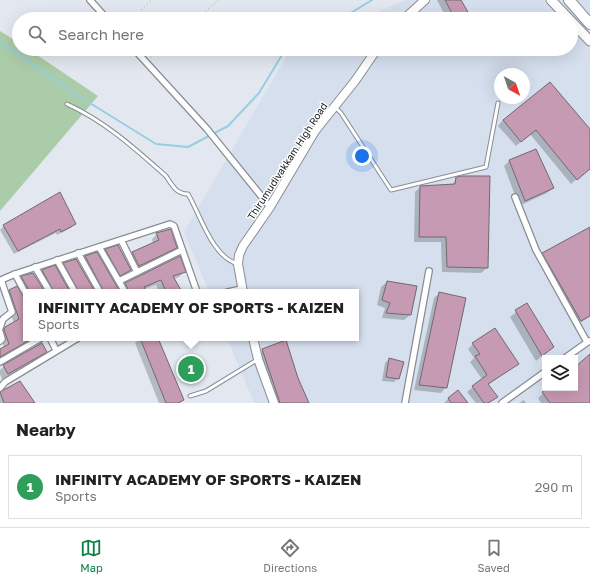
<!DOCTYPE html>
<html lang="en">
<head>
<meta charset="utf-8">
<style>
  body { margin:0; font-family:"Golos Text",sans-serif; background:#f6f6f6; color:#222 }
  .controls { position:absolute; right:12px; bottom:12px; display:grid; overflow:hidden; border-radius:0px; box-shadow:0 4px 16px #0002 }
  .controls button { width:36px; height:36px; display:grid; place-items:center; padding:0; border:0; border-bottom:1px solid #e0e0e0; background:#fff; color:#222; font:20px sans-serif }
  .compass { position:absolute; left:494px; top:68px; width:36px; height:36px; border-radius:50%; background:#fff; box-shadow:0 4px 16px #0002; rotate:140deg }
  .you { position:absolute; left:362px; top:156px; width:14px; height:14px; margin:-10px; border:3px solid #fff; border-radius:50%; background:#1a73e8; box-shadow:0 0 0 6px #1a73e833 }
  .badge { display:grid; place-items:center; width:26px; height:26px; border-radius:50%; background:#0b8043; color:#fff; font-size:13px; font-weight:700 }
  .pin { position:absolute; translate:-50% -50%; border:2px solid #fff; box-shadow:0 1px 4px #0006 }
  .popup { position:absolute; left:23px; top:289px; width:336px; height:52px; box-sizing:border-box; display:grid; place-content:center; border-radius:0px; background:#fff; filter:drop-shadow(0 1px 3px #0005); font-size:13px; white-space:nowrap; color:#767676 }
  .popup b { font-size:15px; color:#222 }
  .popup::after { content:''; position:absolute; left:50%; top:100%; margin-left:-8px; border:8px solid transparent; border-top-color:#fff }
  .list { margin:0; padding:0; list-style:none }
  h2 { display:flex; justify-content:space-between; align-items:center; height:52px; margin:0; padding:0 16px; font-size:17px }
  h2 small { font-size:13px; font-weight:400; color:#767676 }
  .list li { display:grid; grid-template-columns:26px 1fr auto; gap:12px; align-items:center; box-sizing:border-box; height:64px; margin:0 8px 8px; padding:0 8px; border:1px solid #e0e0e0; border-radius:0px }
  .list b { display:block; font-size:15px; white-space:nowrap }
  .list p { margin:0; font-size:13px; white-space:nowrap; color:#767676 }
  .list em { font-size:13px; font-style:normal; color:#767676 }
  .icon { flex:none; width:22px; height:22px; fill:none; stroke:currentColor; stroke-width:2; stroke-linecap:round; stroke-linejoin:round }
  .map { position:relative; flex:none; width:590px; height:403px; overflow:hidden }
  .search { position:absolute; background:#fff; box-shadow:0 4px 16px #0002; left:12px; right:12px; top:12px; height:44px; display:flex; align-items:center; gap:10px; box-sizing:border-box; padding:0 14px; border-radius:22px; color:#767676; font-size:15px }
  .sheet { height:124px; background:#fff }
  nav { display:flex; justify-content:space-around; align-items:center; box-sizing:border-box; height:56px; border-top:1px solid #e0e0e0; background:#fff; font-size:11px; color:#767676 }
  nav a { display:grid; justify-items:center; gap:2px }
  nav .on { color:#0b8043 }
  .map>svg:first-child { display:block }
  .built { fill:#d6dfee; fill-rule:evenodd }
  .green { fill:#abcca8 }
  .shadow { fill:#0003 }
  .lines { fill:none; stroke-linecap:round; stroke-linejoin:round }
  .stream { stroke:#97cee2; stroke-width:2 }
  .building { fill:#c79ab3; stroke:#71696d }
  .service-casing { stroke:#898e95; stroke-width:5 }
  .minor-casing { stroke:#898e95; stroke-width:8 }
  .secondary-casing { stroke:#898e95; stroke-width:10 }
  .primary-casing { stroke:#898e95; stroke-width:11 }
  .motorway-casing { stroke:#898e95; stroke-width:12 }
  .path { stroke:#a3a7ad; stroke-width:1; stroke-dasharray:1 3; stroke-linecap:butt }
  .service { stroke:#fff; stroke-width:3 }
  .minor { stroke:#fff; stroke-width:5.5 }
  .secondary { stroke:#fff; stroke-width:8 }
  .primary { stroke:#fff; stroke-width:9 }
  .motorway { stroke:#fff; stroke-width:10 }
  .labels { text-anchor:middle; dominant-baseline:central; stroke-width:3; stroke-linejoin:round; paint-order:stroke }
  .street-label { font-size:10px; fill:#151619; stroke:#fff }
</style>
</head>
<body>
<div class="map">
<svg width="590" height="403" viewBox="0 0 590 403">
  <rect width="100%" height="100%" fill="#e3e8f0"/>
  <path class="built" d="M405,0H590V403H254L227,338H356V292H209L184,232L290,50L571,49V19H361ZM500,74H524V98H500ZM545,358H575V388H545Z"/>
  <path class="green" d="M0,31L19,43V49H28L98,96L0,211Z"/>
  <g class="shadow">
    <path d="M437,0H460L471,19H447Z"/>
    <path d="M503,120L590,131V168L571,184L530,134L516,146L498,126Z"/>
    <path d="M535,151L553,188L547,193L519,206L504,166L509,161Z"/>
    <path d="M489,177L487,268L481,273L442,272L441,242H414L415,192L420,187L451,186L457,178Z"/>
    <path d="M75,224L71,228L57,235L56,233L14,254L0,230L4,226Z"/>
    <path d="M590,228V316L576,326L538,259L543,253Z"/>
    <path d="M157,234L176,247L170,253L133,271L127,258L132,253L153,244L152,239Z"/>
    <path d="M106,250L130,270L116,279L102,254Z"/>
    <path d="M97,253L119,292H97L80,262L85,257Z"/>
    <path d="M179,257L184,272L179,277L173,279L181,292H159L156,285L144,289L146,292H121L120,289L125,284Z"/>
    <path d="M64,264L94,292H72L59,269Z"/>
    <path d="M55,267L69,292H47L37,276L42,271Z"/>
    <path d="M33,274L44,292H26V300L16,283L22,277Z"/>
    <path d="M387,282L416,287L410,315L404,320L382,318L385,308L377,305L381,287Z"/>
    <path d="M9,290L26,302V338H34L0,357V350L4,348L0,333L14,323L4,296Z"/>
    <path d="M440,293L446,387L441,393L414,390L434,298Z"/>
    <path d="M526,304L553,347L536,361L510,317Z"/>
    <path d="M48,338H67L51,343Z"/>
    <path d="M140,338H157L183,400L180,403H159L135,343Z"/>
    <path d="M285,341L305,397L308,403H275L258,354L263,350Z"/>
    <path d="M473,344L518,364L488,385L496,396L489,403H476L467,392L482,379L470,362L474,358L468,349Z"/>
    <path d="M46,352L40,357L2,379L0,374V370L4,366Z"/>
    <path d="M590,353V403H541L538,398L549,388H575V368L588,358Z"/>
    <path d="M389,359L398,378L394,382L382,381L385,363Z"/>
    <path d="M20,382L33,403H0V393Z"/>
    <path d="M458,391L467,403H444L448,399Z"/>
    <path d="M524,400L526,403H519Z"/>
  </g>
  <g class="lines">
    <g class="stream">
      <path d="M341,19L372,0"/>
      <path d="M0,42L77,95L156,144L188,147L228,126L259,93L282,55L292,49"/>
    </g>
  </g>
  <g class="building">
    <path d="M445,0H461L472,19H455Z"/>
    <path d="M550,82L590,129V169L577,180L536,130L521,142L503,120Z"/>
    <path d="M536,149L554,188L525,201L509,160Z"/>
    <path d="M462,176H490L488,268L447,267L446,237H419L420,186L455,184L456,177Z"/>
    <path d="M60,192L76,224L61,232L60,229L18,251L3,225Z"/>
    <path d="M590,227V316L581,321L542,253Z"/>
    <path d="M171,229L177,248L139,266L132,252L159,240L156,233Z"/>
    <path d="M118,245L131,270L120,276L105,249Z"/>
    <path d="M97,252L120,292H104L85,256Z"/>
    <path d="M180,256L186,272L173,276L182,292H166L161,280L144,287L147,292H129L125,283Z"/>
    <path d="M76,259L95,292H79L63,263Z"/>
    <path d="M55,265L70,292H54L42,270Z"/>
    <path d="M33,273L45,292H30L21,276Z"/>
    <path d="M387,281L417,286L411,315L386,313L390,303L382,300Z"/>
    <path d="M17,286L26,301V338H33L0,357V349L9,344L4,330L5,327L19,319L9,290Z"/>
    <path d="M439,292L466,298L447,388L419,385Z"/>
    <path d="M527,303L554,347L542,356L515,310Z"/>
    <path d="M495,328L519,364L488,384L498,397L488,403H484L472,386L487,375L475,356L480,354L472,343Z"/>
    <path d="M140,338H158L184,400L178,403H166Z"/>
    <path d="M286,340L298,378L309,403H280L262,349Z"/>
    <path d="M42,343L47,352L8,374L3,365Z"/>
    <path d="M590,354V403H550L542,392L547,388H575V367Z"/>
    <path d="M389,358L404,362L399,379L386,377Z"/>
    <path d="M20,381L35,403H4L0,392Z"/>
    <path d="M458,390L468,403H451L448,398Z"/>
  </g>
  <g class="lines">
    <g class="service-casing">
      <g id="service">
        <path d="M67,104C106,122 134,148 166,176C172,185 176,194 188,194C201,216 212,257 238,264"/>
        <path d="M335,107L341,113L391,190L486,167L498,103"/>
        <path d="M190,396L206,391L257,360"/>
      </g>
    </g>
    <g class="minor-casing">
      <g id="minor">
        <path d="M90,0L107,19"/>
        <path d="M134,49L207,129L270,207"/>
        <path d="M515,197L536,250L587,342"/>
        <path d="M121,240L137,272"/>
        <path d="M99,247L125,292"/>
        <path d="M78,253L100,292"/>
        <path d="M57,260L75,292"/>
        <path d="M35,267L50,292"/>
        <path d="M119,281L182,250"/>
        <path d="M228,292L242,289"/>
        <path d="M26,294L15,274L170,224L174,226L175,229L197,292"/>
        <path d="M0,328L3,319L12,312L1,280L15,274"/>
        <path d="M0,332L2,339L0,341"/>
        <path d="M50,338L56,350"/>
        <path d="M565,358L589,341"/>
        <path d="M0,362L41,338"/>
        <path d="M0,388L5,382L78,338"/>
        <path d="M405,403L429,271"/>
        <path d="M502,403L545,372"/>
      </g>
    </g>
    <g class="secondary-casing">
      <g id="secondary">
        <path d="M404,19L425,0"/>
        <path d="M243,292L238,264L239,255L243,246L270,207L315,131L355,81L377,49"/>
        <path d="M253,338L258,359L274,403"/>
      </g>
    </g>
    <g class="primary-casing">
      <g id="primary">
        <path d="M551,0L569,19"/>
        <path d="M571,21L590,41"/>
      </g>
    </g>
    <g class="motorway-casing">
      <path id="motorway" d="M569,0L590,24"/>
    </g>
    <g class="path">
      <path d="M147,19L140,11L152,0"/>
      <path d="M196,19L219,0"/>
      <path d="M183,49L192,53"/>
      <path d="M151,58L160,49"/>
    </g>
    <use href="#service" class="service"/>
    <use href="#minor" class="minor"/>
    <use href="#secondary" class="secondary"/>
    <use href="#primary" class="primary"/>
    <use href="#motorway" class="motorway"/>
  </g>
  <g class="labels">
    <g class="street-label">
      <text transform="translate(287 161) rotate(-57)">Thirumudivakkam High Road</text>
    </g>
  </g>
</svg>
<div class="controls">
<button><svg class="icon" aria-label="layers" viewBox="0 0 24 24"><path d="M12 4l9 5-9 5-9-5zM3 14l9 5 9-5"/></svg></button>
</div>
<svg class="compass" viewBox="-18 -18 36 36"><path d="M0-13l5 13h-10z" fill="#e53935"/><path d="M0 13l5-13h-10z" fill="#767676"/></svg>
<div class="you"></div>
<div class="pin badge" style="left:191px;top:369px;background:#2e9e5b">1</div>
<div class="popup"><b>INFINITY ACADEMY OF SPORTS - KAIZEN</b>Sports</div>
<div class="search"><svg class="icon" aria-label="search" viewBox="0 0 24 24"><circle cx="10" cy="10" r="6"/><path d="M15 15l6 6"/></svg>Search here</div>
</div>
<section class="sheet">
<h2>Nearby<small></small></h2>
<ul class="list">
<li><span class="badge" style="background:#2e9e5b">1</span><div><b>INFINITY ACADEMY OF SPORTS - KAIZEN</b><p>Sports</p></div><em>290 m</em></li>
</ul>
</section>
<nav>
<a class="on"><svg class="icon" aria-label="map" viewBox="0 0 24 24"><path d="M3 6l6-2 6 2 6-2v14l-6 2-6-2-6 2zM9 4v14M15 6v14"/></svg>Map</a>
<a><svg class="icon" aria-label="directions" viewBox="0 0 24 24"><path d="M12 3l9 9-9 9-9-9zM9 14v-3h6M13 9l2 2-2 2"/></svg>Directions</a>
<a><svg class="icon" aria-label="saved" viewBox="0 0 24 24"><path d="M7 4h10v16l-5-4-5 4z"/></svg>Saved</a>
</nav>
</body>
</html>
